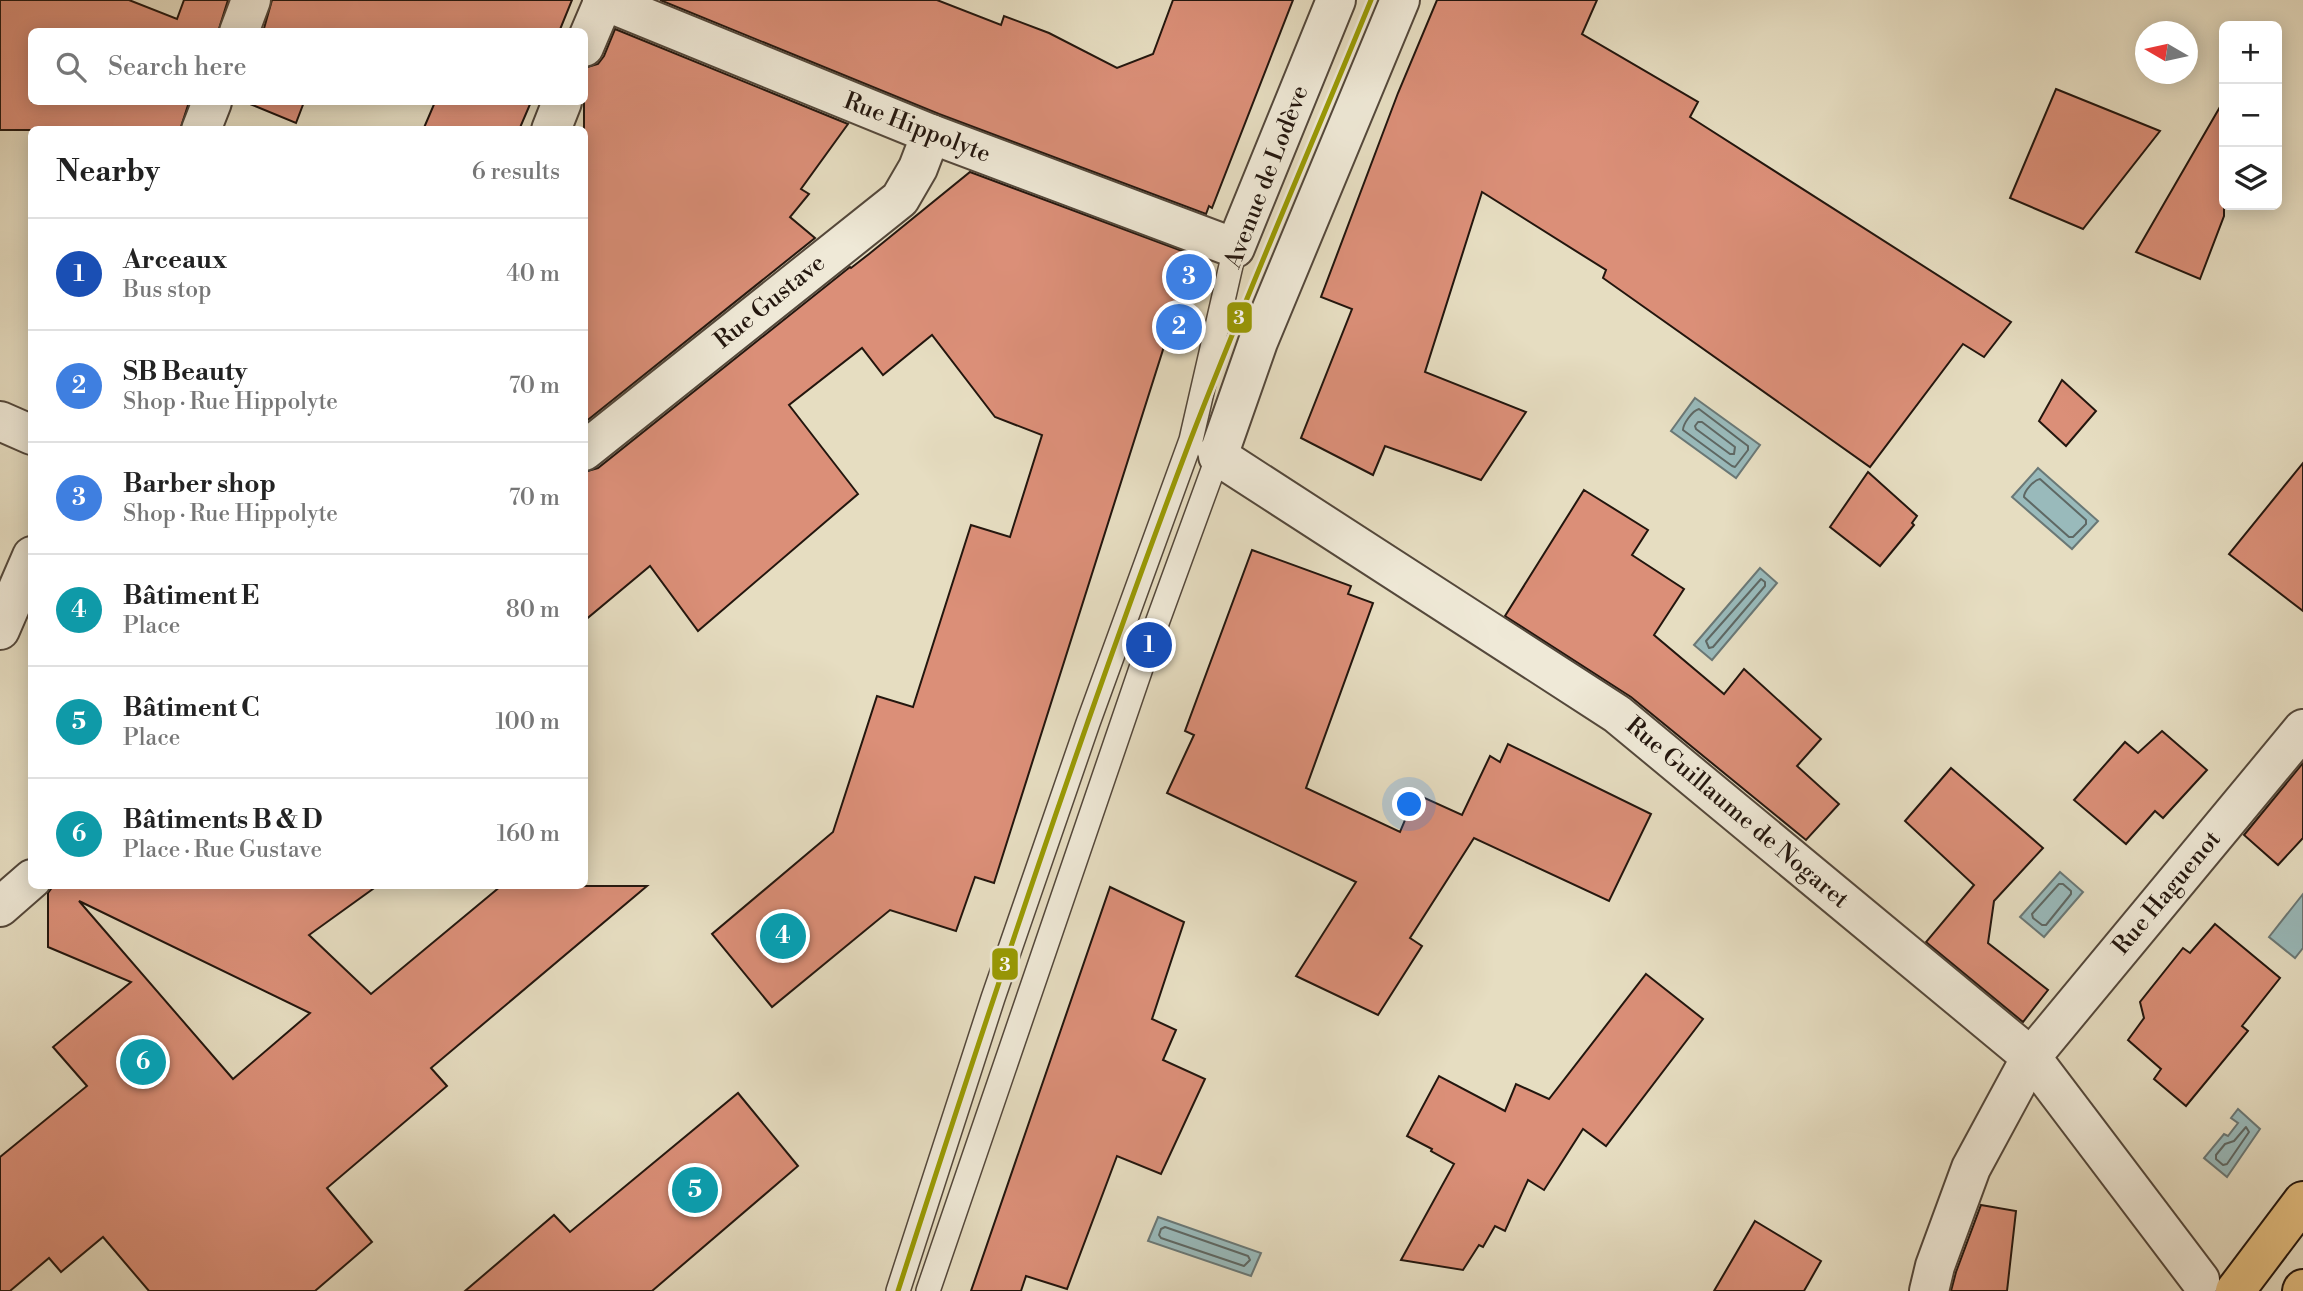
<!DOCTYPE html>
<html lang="en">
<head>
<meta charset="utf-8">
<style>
  body { margin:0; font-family:"Libre Bodoni",serif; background:#f2f2f2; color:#222 }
  .controls { position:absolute; right:21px; top:21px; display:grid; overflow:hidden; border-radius:10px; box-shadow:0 4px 18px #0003 }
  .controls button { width:63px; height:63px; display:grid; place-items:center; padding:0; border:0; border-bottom:2px solid #e0e0e0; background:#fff; color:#222; font:35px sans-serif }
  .compass { position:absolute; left:2135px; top:21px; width:63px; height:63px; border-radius:50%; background:#fff; box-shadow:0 4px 18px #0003; rotate:279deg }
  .you { position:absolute; left:1410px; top:805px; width:24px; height:24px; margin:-18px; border:5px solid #fff; border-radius:50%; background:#1a73e8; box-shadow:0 0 0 10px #1a73e833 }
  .badge { display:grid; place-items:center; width:46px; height:46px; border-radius:50%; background:#7c3aed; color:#fff; font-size:23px; font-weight:700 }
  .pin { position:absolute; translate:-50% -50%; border:4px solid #fff; box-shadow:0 2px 7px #0006 }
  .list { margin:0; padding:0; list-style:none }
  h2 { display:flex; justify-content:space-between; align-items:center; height:91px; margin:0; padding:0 28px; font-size:30px }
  h2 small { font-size:23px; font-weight:400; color:#767676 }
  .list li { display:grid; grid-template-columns:46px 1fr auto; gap:21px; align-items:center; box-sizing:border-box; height:112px; padding:0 28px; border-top:2px solid #e0e0e0 }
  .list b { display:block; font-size:26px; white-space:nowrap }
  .list p { margin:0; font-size:23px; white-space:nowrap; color:#767676 }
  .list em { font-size:23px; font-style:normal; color:#767676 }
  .icon { flex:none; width:38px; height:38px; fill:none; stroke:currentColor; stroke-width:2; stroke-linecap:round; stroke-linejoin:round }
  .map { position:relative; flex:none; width:2303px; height:1291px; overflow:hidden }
  .search { position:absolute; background:#fff; box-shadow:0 4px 18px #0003; left:28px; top:28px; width:560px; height:77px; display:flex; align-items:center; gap:18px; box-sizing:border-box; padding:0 24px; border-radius:10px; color:#767676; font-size:26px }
  .panel { position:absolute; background:#fff; box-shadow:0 4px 18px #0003; left:28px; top:126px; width:560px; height:763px; border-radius:10px }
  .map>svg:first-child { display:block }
  .water { fill:#99babb; stroke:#6a7876; stroke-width:2 }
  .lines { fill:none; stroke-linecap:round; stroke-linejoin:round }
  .shore { stroke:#5e6864; stroke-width:2 }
  .building { fill:#db8f78; stroke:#23160e; stroke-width:2; fill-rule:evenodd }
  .service-casing { stroke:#54483b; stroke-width:26 }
  .minor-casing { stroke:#54483b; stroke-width:42 }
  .primary-casing { stroke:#23160e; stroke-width:42 }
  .service { stroke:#efe9d7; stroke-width:23 }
  .minor { stroke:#efe9d7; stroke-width:38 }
  .primary { stroke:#e3be80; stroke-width:38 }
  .tram-1-casing { stroke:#efe9d7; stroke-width:10 }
  .tram-1 { stroke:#999a04; stroke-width:5 }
  .labels { text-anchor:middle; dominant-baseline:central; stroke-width:5; stroke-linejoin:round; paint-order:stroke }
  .street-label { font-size:24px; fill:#23160e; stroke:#efe9d7 }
  .line-badge { stroke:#efe9d7; stroke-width:2.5 }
  .badge-label { font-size:19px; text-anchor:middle; font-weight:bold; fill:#fff }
</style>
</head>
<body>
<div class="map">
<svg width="2303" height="1291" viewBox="0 0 2303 1291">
  <rect width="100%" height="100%" fill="#e6ddc1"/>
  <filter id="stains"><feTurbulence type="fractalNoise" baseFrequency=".00286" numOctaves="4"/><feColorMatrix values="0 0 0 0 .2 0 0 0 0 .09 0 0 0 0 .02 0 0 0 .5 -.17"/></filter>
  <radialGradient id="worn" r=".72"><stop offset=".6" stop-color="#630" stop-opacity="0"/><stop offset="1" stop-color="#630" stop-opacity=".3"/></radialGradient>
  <g class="water">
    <path d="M1695,398L1760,445L1736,478L1671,431Z"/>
    <path d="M2038,468L2098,521L2072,549L2012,497Z"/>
    <path d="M1760,568L1777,583L1712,660L1694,645Z"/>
    <path d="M2060,872L2083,892L2044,937L2020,917Z"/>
    <path d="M2303,894V948L2295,958L2269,937Z"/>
    <path d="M2238,1109L2260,1129L2227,1177L2204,1158L2224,1134L2228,1136L2238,1123L2231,1118Z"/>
    <path d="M1158,1217L1261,1253L1251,1276L1148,1241Z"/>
  </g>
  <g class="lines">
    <g class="shore">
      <path d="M1699,409L1748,446V450L1735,467L1732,466L1683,430C1683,424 1692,411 1699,409Z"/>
      <path d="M1698,422H1702L1735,447L1734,454H1730L1696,429L1695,426Z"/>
      <path d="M2040,479L2086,520V524L2073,537H2069L2024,497C2024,491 2034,480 2040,479Z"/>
      <path d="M1761,579L1765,582V586L1713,647L1709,648L1706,641Z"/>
      <path d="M2059,884H2063L2071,891V894L2046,925H2042L2033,918L2032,914Z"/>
      <path d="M2246,1127L2249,1132L2227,1164L2223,1165L2216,1159V1155L2225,1144L2234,1141Z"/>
      <path d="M1165,1227L1248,1256L1250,1260L1244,1266L1161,1238L1159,1235L1161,1229Z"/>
    </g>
  </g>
  <g class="building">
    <path d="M0,0H129L177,19L184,0H228L218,32H32V102H189L180,130H0Z"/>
    <path d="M272,0H572L559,32H263Z"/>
    <path d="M660,0H937L1001,25L1004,16L1049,33L1117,68L1153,54L1173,0H1293L1212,208L1209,206L1206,214L939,114Z"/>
    <path d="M1437,0H1597L1582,34L1698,102L1690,117L2011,322L1984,357L1963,344L1870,467L1603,278L1606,270L1482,192L1425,372L1526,412L1481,480L1385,446L1373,475L1301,438L1352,309L1321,297L1398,93Z"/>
    <path d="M615,29L848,124L801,189L809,194L790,217L815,238L584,423V68L598,64L604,56Z"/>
    <path d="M2056,89L2160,131L2083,229L2010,198Z"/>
    <path d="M2224,100V216L2200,279L2136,252Z"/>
    <path d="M245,102H304L296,123Z"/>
    <path d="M435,102H531L519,130H423Z"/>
    <path d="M970,172L1193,255L994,883L975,877L956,931L890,910L772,1007L712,934L833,832L877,696L913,707L971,525L1010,537L1042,435L995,417L932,335L883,375L862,348L789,405L858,494L698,631L650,566L584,621V472L598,468L850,267L851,268L869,254Z"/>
    <path d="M2062,380L2096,411L2066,446L2039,421Z"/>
    <path d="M2303,463V611L2229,554Z"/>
    <path d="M1868,472L1917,516L1912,523L1914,525L1880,566L1830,527Z"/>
    <path d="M1584,490L1648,530L1632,555L1684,589L1654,635L1724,694L1744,669L1821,739L1797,766L1839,804L1806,840L1631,697L1505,616Z"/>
    <path d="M1252,550L1351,586L1348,594L1373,603L1306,788L1400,832L1416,794L1462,815L1490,756L1500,762L1508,744L1651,814L1609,901L1474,838L1410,938L1422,946L1378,1015L1296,976L1356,882L1167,793L1194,735L1185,731Z"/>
    <path d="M2162,731L2207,770L2163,818L2155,811L2126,844L2074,800L2125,742L2138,753Z"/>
    <path d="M2303,763V838L2278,865L2244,835Z"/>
    <path d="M1951,768L2043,848L1994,901L1988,943L2048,990L2023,1022L1926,942L1974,885L1905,821Z"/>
    <path d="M53,886H377L309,935L371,994L501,886H647L431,1068L447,1086L327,1188L372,1242L315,1291H149L103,1237L61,1272L49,1258L10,1291H0V1157L87,1086L53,1047L131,982L48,947V893ZM79,901L310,1013L233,1079Z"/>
    <path d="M1110,887L1184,922L1152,1019L1176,1030L1163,1060L1205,1079L1161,1174L1117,1156L1067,1289L1026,1276L1021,1291H971Z"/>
    <path d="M2215,924L2280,978L2242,1026L2248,1031L2186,1106L2154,1079L2161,1069L2128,1040L2144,1018L2140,1002L2183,948L2190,953Z"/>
    <path d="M1646,974L1703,1019L1606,1146L1583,1129L1544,1190L1528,1180L1505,1231L1495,1226L1483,1247L1479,1245L1463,1270L1401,1260L1454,1164L1431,1151L1432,1149L1407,1136L1439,1076L1505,1111L1516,1084L1549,1099Z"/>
    <path d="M738,1093L798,1166L652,1291H465L554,1215L570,1232Z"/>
    <path d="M1981,1205L2016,1211L2007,1291H1951L1956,1272Z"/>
    <path d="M1755,1221L1821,1261L1804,1291H1714Z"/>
  </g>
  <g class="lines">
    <g class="service-casing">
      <g id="service">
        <path d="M898,1291L993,998L1088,723L1191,440L1235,248"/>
        <path d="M928,1291L1149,645L1218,456L1209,451"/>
      </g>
    </g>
    <g class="minor-casing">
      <g id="minor">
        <path d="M602,0L931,134L1235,248L1336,0"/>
        <path d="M1400,0L1258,342L1218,456L1617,714L2031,1057L2200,1280"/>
        <path d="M239,32L251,0"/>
        <path d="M584,47L604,0"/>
        <path d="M201,130L212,102"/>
        <path d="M551,130L562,102"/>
        <path d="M0,421L32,435"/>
        <path d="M584,451L900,199L918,168L931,134"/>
        <path d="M0,630L32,556"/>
        <path d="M0,907L32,879"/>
        <path d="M1929,1291L1935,1266L1971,1168L2031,1057L2303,729"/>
      </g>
    </g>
    <g class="primary-casing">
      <g id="primary">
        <path d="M2235,1291L2303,1201"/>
        <path d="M2302,1291L2303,1289"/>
      </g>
    </g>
    <use href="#service" class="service"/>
    <use href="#minor" class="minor"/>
    <use href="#primary" class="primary"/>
    <g class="tram-1-casing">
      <path id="tram-1" d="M898,1291C990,1006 1084,721 1190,441C1247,293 1311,147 1371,0"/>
    </g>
    <use href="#tram-1" class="tram-1"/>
  </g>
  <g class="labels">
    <g class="street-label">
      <text transform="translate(917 128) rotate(21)">Rue Hippolyte</text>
      <text transform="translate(1267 177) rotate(-69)">Avenue de Lodève</text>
      <text transform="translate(770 302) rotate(-39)">Rue Gustave</text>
      <text transform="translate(1737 813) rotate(40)">Rue Guillaume de Nogaret</text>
      <text transform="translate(2167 893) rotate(-50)">Rue Haguenot</text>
    </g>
  </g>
  <g class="line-badge">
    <rect x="1226" y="301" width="27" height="33" rx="7" fill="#999a04"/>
    <rect x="991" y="947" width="28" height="34" rx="7" fill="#999a04"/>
  </g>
  <g class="badge-label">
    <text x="1239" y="324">3</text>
    <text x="1005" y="971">3</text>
  </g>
  <rect width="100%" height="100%" filter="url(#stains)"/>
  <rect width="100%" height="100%" fill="url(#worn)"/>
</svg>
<div class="controls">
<button>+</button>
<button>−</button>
<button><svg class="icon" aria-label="layers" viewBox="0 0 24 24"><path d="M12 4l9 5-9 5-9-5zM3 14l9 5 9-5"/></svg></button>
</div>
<svg class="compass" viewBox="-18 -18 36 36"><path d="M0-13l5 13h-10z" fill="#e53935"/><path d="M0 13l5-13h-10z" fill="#767676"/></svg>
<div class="you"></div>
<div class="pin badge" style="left:1149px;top:645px;background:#1a4fb4">1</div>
<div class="pin badge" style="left:1179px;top:327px;background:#3f7fe0">2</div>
<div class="pin badge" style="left:1189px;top:277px;background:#3f7fe0">3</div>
<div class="pin badge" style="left:783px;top:936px;background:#0f9aa8">4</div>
<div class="pin badge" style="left:695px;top:1190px;background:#0f9aa8">5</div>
<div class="pin badge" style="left:143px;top:1062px;background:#0f9aa8">6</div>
<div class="search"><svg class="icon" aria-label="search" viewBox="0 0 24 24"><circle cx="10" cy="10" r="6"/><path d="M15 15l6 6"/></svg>Search here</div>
<section class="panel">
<h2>Nearby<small>6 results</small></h2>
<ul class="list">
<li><span class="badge" style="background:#1a4fb4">1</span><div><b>Arceaux</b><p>Bus stop</p></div><em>40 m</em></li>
<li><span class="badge" style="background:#3f7fe0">2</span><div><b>SB Beauty</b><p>Shop · Rue Hippolyte</p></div><em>70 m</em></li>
<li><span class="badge" style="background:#3f7fe0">3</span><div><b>Barber shop</b><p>Shop · Rue Hippolyte</p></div><em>70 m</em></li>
<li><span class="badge" style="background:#0f9aa8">4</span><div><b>Bâtiment E</b><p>Place</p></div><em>80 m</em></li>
<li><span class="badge" style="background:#0f9aa8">5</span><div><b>Bâtiment C</b><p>Place</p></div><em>100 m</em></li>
<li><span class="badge" style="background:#0f9aa8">6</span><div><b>Bâtiments B &amp; D</b><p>Place · Rue Gustave</p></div><em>160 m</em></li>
</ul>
</section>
</div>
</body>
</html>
